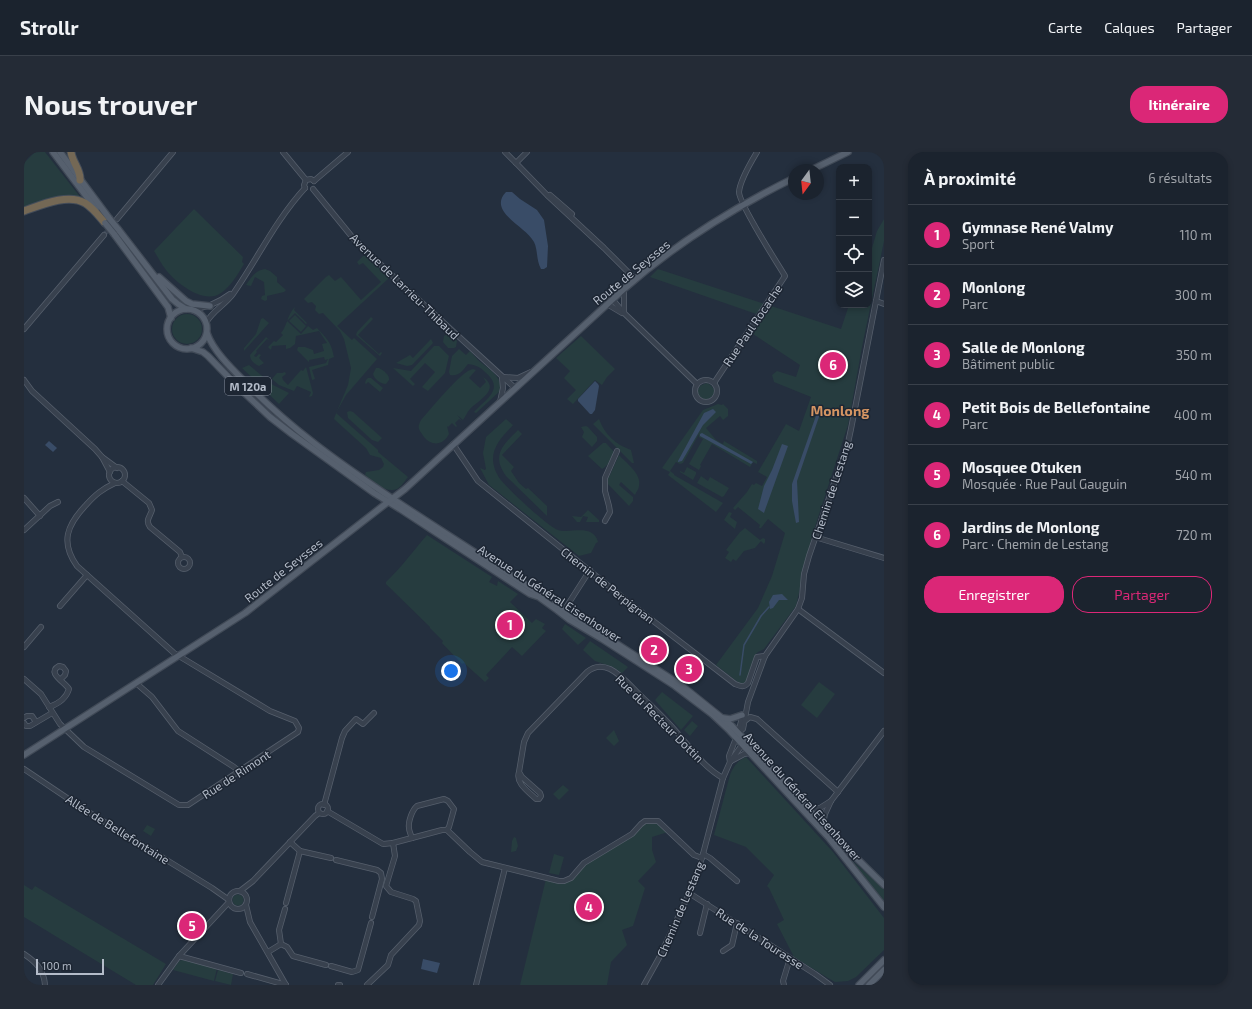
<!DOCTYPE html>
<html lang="fr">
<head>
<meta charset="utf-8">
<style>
  body { margin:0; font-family:"Exo 2",sans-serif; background:#242b36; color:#f1f3f6 }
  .controls { position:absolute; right:12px; top:12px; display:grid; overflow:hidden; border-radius:8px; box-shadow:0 2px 6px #0003 }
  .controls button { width:36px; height:36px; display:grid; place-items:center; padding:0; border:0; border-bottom:1px solid #39404a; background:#1b232e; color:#f1f3f6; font:20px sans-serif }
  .compass { position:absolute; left:764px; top:12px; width:36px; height:36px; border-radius:50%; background:#1b232e; box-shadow:0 2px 6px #0003; rotate:195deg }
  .scale { position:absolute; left:12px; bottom:10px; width:68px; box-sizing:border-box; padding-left:4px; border:2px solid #b4bcc9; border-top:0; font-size:11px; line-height:14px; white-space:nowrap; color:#b4bcc9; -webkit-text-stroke:3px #1d2633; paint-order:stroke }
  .you { position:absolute; left:427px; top:519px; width:14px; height:14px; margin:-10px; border:3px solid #fff; border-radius:50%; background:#1a73e8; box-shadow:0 0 0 6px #1a73e833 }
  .badge { display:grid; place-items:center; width:26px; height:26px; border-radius:50%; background:#db2777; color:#fff; font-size:13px; font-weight:700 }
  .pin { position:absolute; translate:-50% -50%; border:2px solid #fff; box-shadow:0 1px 4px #0006 }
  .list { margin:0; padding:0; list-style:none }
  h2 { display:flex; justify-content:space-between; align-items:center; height:52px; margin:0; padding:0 16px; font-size:17px }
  h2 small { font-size:13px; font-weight:400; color:#a0a4aa }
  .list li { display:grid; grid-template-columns:26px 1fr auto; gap:12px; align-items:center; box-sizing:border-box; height:60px; padding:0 16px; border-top:1px solid #39404a }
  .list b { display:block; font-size:15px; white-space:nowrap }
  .list p { margin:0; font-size:13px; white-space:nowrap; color:#a0a4aa }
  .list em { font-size:13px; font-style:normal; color:#a0a4aa }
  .actions { display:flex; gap:8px; padding:12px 16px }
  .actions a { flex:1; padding:9px 0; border:1px solid #db2777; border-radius:16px; text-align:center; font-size:14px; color:#db2777 }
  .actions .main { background:#db2777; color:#fff }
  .icon { flex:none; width:22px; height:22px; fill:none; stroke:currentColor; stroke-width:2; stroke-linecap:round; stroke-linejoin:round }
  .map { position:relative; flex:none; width:860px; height:833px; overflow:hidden; border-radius:16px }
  header { display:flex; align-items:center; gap:24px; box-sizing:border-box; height:56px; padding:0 20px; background:#1b232e; border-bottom:1px solid #39404a }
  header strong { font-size:19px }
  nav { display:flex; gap:22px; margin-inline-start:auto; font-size:14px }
  .intro { display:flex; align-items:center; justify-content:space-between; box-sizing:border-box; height:96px; padding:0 24px }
  h1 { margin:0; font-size:28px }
  .button { padding:10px 18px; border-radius:16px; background:#db2777; color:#fff; font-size:14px; font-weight:700 }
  main { display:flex; gap:24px; padding:0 24px }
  aside { flex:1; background:#1b232e; border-radius:16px; box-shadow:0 2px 6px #0003 }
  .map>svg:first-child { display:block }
  .green { fill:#263c3f }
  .water { fill:#394c67 }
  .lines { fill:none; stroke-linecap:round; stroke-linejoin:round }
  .stream { stroke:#394c67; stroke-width:1.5 }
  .minor-tunnel { stroke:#3a4453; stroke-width:4.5; stroke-dasharray:4.5 2; stroke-linecap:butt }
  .minor-casing { stroke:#565f6c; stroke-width:6 }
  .major-casing { stroke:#414a57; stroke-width:8 }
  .highway-casing { stroke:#434c59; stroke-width:9 }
  .minor { stroke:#38414e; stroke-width:4.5 }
  .major { stroke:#56606e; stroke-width:5.5 }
  .highway { stroke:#746855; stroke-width:7 }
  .major-bridge-casing { stroke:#414a57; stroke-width:8; stroke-linecap:butt }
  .major-bridge { stroke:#56606e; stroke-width:5.5 }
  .labels { text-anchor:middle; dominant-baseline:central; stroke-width:3; stroke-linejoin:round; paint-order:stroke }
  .shield { fill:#1d2633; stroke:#878f9c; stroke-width:1 }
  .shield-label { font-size:11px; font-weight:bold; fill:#b4bcc9 }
  .street-label { font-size:12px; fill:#b4bcc9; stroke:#1d2633 }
  .quarter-label { font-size:14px; font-weight:bold; fill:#d59563; stroke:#1d2633 }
</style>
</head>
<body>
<header>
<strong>Strollr</strong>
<nav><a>Carte</a><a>Calques</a><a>Partager</a></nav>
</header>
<div class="intro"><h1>Nous trouver</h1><a class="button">Itinéraire</a></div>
<main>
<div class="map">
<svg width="860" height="833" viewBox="0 0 860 833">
  <rect width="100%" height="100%" fill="#242f3e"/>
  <g class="green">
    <path d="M11,0H21L57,46L0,56V11Z"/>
    <path d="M170,57L219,105L218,110L220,112C214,122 207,134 197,141C180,153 152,131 142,118C137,112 134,105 130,99Z"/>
    <path d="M860,67V89L838,195L824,273L788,384L772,454L740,497L734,500L731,503L722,529L720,531H715L692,513L734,456L748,424L761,381L744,367L737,376H735L736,373L714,355L711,358L709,356L723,340L728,332L730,333L732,331L738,334L743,325L734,320L762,272L775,279L787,245L750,230L748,223L753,219L772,225L776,213L726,180L738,164L626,125L634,117L817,177L825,153H845V106L853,79Z"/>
    <path d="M339,104H343L365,126L313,174L328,188L330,186L353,207L322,243L312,261L354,298V300L384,325C381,329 377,335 373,337C363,342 347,329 341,323L342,320L355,318L359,315L360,312L357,306L346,303L342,296L310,267L311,264L324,233L327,216L320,187L316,179L299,161L295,162L291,158L292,154L288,150L284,151L280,147L302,125L305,123L311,129L317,125L337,148L357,130L339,111L335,113L333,110Z"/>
    <path d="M241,117L246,119L253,125V130L262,138L260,140L243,144V148L241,149L237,147L238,144L241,143L240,130L231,125L227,134L222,133C227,126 231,118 241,117Z"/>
    <path d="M271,155L270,158L283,171L282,172L271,161L263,169L277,182L284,174L289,178L293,176C304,188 307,190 310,205L305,207L304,213L288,218L291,227L288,228L285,215L302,211L304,207L301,208L300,205L285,208V210L273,198L274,195H281L289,198L290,202L300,199L298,192L303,191L295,179L272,184L271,192L266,196L262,197V193L248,194L247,198L244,195L250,189L252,190L259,183L257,181C264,172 263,163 271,155Z"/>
    <circle cx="163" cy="177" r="15"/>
    <path d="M271,163L282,174L277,180L265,169Z"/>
    <path d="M347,165L349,167L334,183L355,202L357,200L358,201L356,204L332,183L333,180Z"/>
    <path d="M239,166L245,171L220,199V196L232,182L237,167Z"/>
    <path d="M424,182L429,184L433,189L432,195L430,196H424L419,190L420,184Z"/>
    <path d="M557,184L591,217L583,225L578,233L571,228L549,252L543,247L552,238L540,226L546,219L532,206Z"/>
    <path d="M242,185L246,189L243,187L232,199L233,200L230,204L232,205L235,202L237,203L235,206L240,211L235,214C230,212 226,208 226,203Z"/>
    <path d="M407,187L409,191L388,213L383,214L372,211L386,203L389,206Z"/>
    <path d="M410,194H415L425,204L421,221L404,239L398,235L411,220L401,211L386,227L391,232L389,234L369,216L387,219Z"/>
    <path d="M435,197L442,203L446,199C449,202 452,206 454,208C463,216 481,225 475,240L452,261L450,260C463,246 481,237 461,220C456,215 452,213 444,212C439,218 435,225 426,223L425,220L428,204Z"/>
    <path d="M225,213L249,233L265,241L255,252L218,216Z"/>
    <path d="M282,215L289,241L288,244L285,245L287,240L273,234L270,239L255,233L248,227L253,221H258L261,220L262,222L258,225L259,228L264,233L277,218L279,219Z"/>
    <path d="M352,216H355C359,218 366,223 365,228L362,232C357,232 350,227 349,222Z"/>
    <path d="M449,217L452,218L445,226L456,236L462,230L459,225C477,237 455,248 446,257C443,260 442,264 439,268L433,263L438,269L435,267L431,271L433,274L432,275L428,271L424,275L423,274L425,282C419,294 407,294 400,285C396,278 392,277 397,268C406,258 438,218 449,217Z"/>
    <path d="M344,226H347L359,236L356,240L344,230L342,232L341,231L342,228Z"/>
    <path d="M683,231C702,241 677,256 674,241C673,235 678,232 683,231Z"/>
    <path d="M694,252L698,253L699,252L704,257V264L699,268L696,264L682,276L692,288L699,292L700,289L733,309V312L729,310L726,315L688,292L676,313L677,314L675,318L665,312L679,287L675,285V282L659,311L656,312L652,310L646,319L650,322V323L699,351L692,360L644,323L646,320L638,316L679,258Z"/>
    <path d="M326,259L329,260L358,286L354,290L348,288L324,266L323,260Z"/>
    <path d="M482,267L489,273C480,283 469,293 469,307C469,314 472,321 476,327C484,337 523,374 534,378C546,382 569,371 574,390L572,391L567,401L555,404L465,333L456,316L461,318L462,317L459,301L462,285Z"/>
    <path d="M575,267C581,283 591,292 607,298L610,311H608L569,272Z"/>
    <path d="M562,274L564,275L573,285V289L568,295L558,285L560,280L557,275Z"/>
    <path d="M494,278L498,282L478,303L490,315L487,319L495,331L502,337L504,336L523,354V364L482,324C467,303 479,293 494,278Z"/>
    <path d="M579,291H582L590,300C588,306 584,314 578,317L564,304Z"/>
    <path d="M595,303C602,311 618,322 615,334C615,337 612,340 611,343L597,330L595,333L609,345V349L605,354L583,331V326L586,323Z"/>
    <path d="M663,315L672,320V322L669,328L656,320V319L660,321Z"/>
    <path d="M677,324L684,329L686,325L705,336L700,344L698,345L673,331Z"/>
    <path d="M564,358L575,368V370H562L564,365L559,364L556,370H553L548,364L557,365Z"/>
    <path d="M705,360L708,361L706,365L713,370L711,377L700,368Z"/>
    <path d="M721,376L736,388L739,386L741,387V390L740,392L737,389L731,396L720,399L712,409L709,407L707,410L701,406L705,400L702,398L716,380Z"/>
    <path d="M403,383L468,425L465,430L473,434L474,429L494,442L486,450L508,471L512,467L521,472L518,476L522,479L498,504L488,495L462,523L465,526L461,530L440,511L438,512L418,491L419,489L406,476V475L362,432V430C377,416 389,399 403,383Z"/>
    <path d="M541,472L562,486L554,493L538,477Z"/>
    <path d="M566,489L604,515L598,521L589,515L571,509L559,498Z"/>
    <path d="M626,492L638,499L635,503L623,496Z"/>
    <path d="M795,530L811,542L793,566L777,553Z"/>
    <path d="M638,540L669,564L657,578L631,548Z"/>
    <path d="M668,569L674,574L666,584L660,578Z"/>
    <path d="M590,578L595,589L590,594L582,586Z"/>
    <path d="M722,605L809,700L860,766V798L832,825L824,829L811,830L804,826L770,805L753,772L760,768L745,736L743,734L750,723L722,695L690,683L706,623C709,615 714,608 722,605Z"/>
    <path d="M539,633L545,638L535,648L529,642Z"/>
    <path d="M634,670L644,680L628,685V698L632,710L614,729L621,736L609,774L598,778L603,793L587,810L583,833H496L522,727L541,730L559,714L617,673L621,671Z"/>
    <path d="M123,673L131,677L127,684L119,679Z"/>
    <path d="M490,685L492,686L494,694L492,699L487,700L488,689Z"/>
    <path d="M530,702L540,705L535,723L525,721Z"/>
    <path d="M824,705L860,737V750L827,709Z"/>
    <path d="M0,733L8,738L11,734L142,812L129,833H112L0,765Z"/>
    <circle cx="214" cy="748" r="5.5"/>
    <path d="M158,808L193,816L190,829L149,818L155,809Z"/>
    <path d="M194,818L209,822L207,833L191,829Z"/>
  </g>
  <g class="water">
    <path d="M482,40H488L496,47L513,58L520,68L524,94L523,115L520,117H517C512,108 514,98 510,90C502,74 463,60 482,40Z"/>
    <path d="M571,229L574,232L575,234L571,258L568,262H566L554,249V247Z"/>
    <path d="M689,257L692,260L679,273L658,309L654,310V309L680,261Z"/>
    <path d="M794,258L797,259L773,329L775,370L772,371L768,349V332Z"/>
    <path d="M678,281L729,310L727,312L676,284V282Z"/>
    <path d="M25,289L33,296L29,300L21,293Z"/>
    <path d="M758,292L764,294L741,358L740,361L734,357L740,334L748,318Z"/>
    <path d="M758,442L764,448H755L749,456L746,457L745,450L749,443Z"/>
    <path d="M399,807L416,811L413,821L397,817Z"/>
  </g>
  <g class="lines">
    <path class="stream" d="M716,523L720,493L737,464L745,455"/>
    <path class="minor-tunnel" d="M80,83L91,69"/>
    <g class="minor-casing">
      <g id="minor">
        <path d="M259,0L282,28"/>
        <path d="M481,0L492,11L503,0"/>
        <path d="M492,11L523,43L580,96L611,127"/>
        <path d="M290,29L324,0"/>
        <path d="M281,36L280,33L282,28L287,27L290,29"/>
        <path d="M289,37L329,86L374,129L491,236"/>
        <path d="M526,43L548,62"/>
        <path d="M93,67L149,0"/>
        <path d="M588,147L600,161L673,232"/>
        <path d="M852,149L860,152"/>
        <path d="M583,152L598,161"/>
        <path d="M168,157C183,156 194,151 206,142"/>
        <path d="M600,160V137"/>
        <path d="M182,171C188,159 201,153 209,142C234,106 251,69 281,36"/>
        <path d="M0,177L80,83"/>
        <circle cx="682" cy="239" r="11"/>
        <path d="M0,228L8,239L71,297L78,305L93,316"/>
        <path d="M690,231L761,124C752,109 715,52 715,40C716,28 727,10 733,0"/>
        <path d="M476,250L479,236L478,225L494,226L507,220"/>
        <path d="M429,292L454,329L602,448L711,532C716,534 720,536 724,531L733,505L741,504"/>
        <path d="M78,305L86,320"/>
        <circle cx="93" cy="323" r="8"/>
        <path d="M98,329L125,351L128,358C126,365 121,368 126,375L156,400L158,405"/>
        <path d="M0,346L16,364"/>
        <path d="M581,369L586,360L585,354L581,339V326L593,299"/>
        <path d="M0,378L26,354L34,350"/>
        <path d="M791,385L860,406"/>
        <circle cx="160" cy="411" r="6"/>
        <path d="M36,454L63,423"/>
        <path d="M774,457L860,521"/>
        <path d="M539,460L566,418"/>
        <path d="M0,495L17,475"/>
        <path d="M0,527L17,542L36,572L60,595L155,653H164L274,580L275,576L271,569L246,559L150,501L53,414C36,390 43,373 62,353C71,343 78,337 91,331"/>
        <path d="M112,531L128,545L154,579L210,615L215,619"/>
        <path d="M25,555C34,552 42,547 45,537C41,530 22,521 35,514L39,515L42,519L41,523L36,528"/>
        <path d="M0,566L3,564H8L12,570"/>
        <path d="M722,568L726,565L733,567L814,640"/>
        <path d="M0,571L2,574H6L28,561"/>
        <path d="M714,581L719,562"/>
        <path d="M707,609L720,602L726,601"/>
        <path d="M706,610L705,604L712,586L714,581L719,577L724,550L741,504L774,457L778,446L780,422L785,404L824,291L827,277L860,108"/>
        <path d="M0,617L58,656L188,736L205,748"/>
        <path d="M495,620C491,631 505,640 512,647H515L517,644L516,641L498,625L495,620L500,590L504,581L563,520C570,514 577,513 586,517C596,522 604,531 612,539C626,553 642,567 655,583C667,597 682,617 699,626"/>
        <circle cx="299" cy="657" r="5"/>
        <path d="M300,653L318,586L321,579L332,567L339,572L350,561"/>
        <path d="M786,658L796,656L807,649"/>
        <path d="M303,659L359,692L369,691L418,678H423L446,700L458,710L535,729H540L547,726L560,711L608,682L617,672L621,669H634L670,703L678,706"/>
        <path d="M799,672L801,662L807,649L860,579"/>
        <path d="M388,686C387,683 385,679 385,676C384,670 388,658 393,654L420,647L424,649L430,657L425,675L423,678"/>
        <path d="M266,690L276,699"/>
        <path d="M679,702L686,706L713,729"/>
        <path d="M312,708L353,718L357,721L358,727L348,765"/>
        <path d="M216,739L229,729L291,664L295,661"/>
        <circle cx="214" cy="748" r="9"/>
        <path d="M665,741L791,822L806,833"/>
        <path d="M262,751L276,699L307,706"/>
        <path d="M222,753L226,770L262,833"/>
        <path d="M676,781L683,752"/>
        <path d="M257,792L255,778L261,757"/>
        <path d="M699,799L708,793L713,771"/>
        <path d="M244,800L257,792L263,795L269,804L302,813"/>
        <path d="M0,802C12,810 20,818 21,833"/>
        <path d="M155,804L217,821"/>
        <path d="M307,814L328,820L334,818L347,771"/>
        <path d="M223,822L262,833"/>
        <path d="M134,833L155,804L205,750"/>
        <path d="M314,833H316"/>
        <path d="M343,833L364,813L367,803L395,773L396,769L392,749L389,747L367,740L362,734L371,704L369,691"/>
        <path d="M452,833L481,716"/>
        <path d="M620,833L635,806L671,729L679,702L699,626L706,610L720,590"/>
        <path d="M760,833L759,829L766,806"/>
      </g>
    </g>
    <g class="major-casing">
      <g id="major">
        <path d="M29,0L72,57"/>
        <path d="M36,0L85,66"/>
        <path d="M787,18L824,0"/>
        <path d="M94,77L148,147L154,152L162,157"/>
        <path d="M90,82L144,155L147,166"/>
        <path d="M135,125L162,149L168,152L186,154"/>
        <circle cx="163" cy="177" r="20"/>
        <path d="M183,181C189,199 209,218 222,231C267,277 314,310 366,345C417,379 468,411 519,444"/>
        <path d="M167,196L179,200L184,204L213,234L246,265L268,282L350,341L376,357L506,442L515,445L533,458L546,468L578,487L651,534L688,562L704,577L805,686L860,755"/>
        <path d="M531,452L657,533L708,574L810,684L860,733"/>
        <path d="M699,566L706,567L718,563"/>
        <path d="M0,603L221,461L364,350L381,337L600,137C649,94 711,55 770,26"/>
        <path d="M835,833L860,808"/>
        <path d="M845,833L860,818"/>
      </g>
    </g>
    <g class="highway-casing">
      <g id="highway">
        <path d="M47,0C48,10 57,18 56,28"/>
        <path d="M0,59C17,53 44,41 61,51C69,56 75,64 81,71"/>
      </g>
    </g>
    <use href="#minor" class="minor"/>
    <use href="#major" class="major"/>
    <use href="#highway" class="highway"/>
    <g class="major-bridge-casing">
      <g id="major-bridge">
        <path d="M85,66L94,77"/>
        <path d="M81,71L90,82"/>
      </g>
    </g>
    <use href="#major-bridge" class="major-bridge"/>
  </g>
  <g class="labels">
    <rect class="shield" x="201" y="225" width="46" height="18" rx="3"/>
    <g class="shield-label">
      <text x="224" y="234">M 120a</text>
    </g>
    <g class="street-label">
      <text transform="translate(607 120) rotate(-39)">Route de Seysses</text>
      <text transform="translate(381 134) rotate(44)">Avenue de Larrieu-Thibaud</text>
      <text transform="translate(728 173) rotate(-56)">Rue Paul Rocache</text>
      <text transform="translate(807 338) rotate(-72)">Chemin de Lestang</text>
      <text transform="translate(259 418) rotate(-38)">Route de Seysses</text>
      <text transform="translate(584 433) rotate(38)">Chemin de Perpignan</text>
      <text transform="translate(526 441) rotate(33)">Avenue du Général Eisenhower</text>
      <text transform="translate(636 566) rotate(45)">Rue du Recteur Dottin</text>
      <text transform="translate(212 622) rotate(-33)">Rue de Rimont</text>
      <text transform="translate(779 644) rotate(48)">Avenue du Général Eisenhower</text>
      <text transform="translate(94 677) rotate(32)">Allée de Bellefontaine</text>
      <text transform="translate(656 757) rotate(-67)">Chemin de Lestang</text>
      <text transform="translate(736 786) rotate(33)">Rue de la Tourasse</text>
    </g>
    <g class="quarter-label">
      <text x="816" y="258">Monlong</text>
    </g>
  </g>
</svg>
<div class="controls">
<button>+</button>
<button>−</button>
<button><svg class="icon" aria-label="locate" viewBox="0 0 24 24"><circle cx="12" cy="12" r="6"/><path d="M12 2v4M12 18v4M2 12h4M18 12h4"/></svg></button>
<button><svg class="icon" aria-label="layers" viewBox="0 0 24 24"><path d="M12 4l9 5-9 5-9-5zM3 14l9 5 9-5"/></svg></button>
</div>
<svg class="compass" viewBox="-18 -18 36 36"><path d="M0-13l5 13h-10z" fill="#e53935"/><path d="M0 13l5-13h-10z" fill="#a0a4aa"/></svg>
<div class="scale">100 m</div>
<div class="you"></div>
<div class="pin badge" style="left:486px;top:473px">1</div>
<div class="pin badge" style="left:630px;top:498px">2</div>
<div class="pin badge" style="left:665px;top:517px">3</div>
<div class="pin badge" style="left:565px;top:755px">4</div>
<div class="pin badge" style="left:168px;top:774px">5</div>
<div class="pin badge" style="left:809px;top:213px">6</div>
</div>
<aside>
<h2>À proximité<small>6 résultats</small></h2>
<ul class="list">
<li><span class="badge">1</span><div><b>Gymnase René Valmy</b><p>Sport</p></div><em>110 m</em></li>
<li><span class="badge">2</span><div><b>Monlong</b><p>Parc</p></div><em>300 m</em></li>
<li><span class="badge">3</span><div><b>Salle de Monlong</b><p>Bâtiment public</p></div><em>350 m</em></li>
<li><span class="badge">4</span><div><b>Petit Bois de Bellefontaine</b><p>Parc</p></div><em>400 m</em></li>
<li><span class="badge">5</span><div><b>Mosquee Otuken</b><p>Mosquée · Rue Paul Gauguin</p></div><em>540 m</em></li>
<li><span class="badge">6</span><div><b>Jardins de Monlong</b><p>Parc · Chemin de Lestang</p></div><em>720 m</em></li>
</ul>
<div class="actions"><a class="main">Enregistrer</a><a>Partager</a></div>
</aside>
</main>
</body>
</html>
